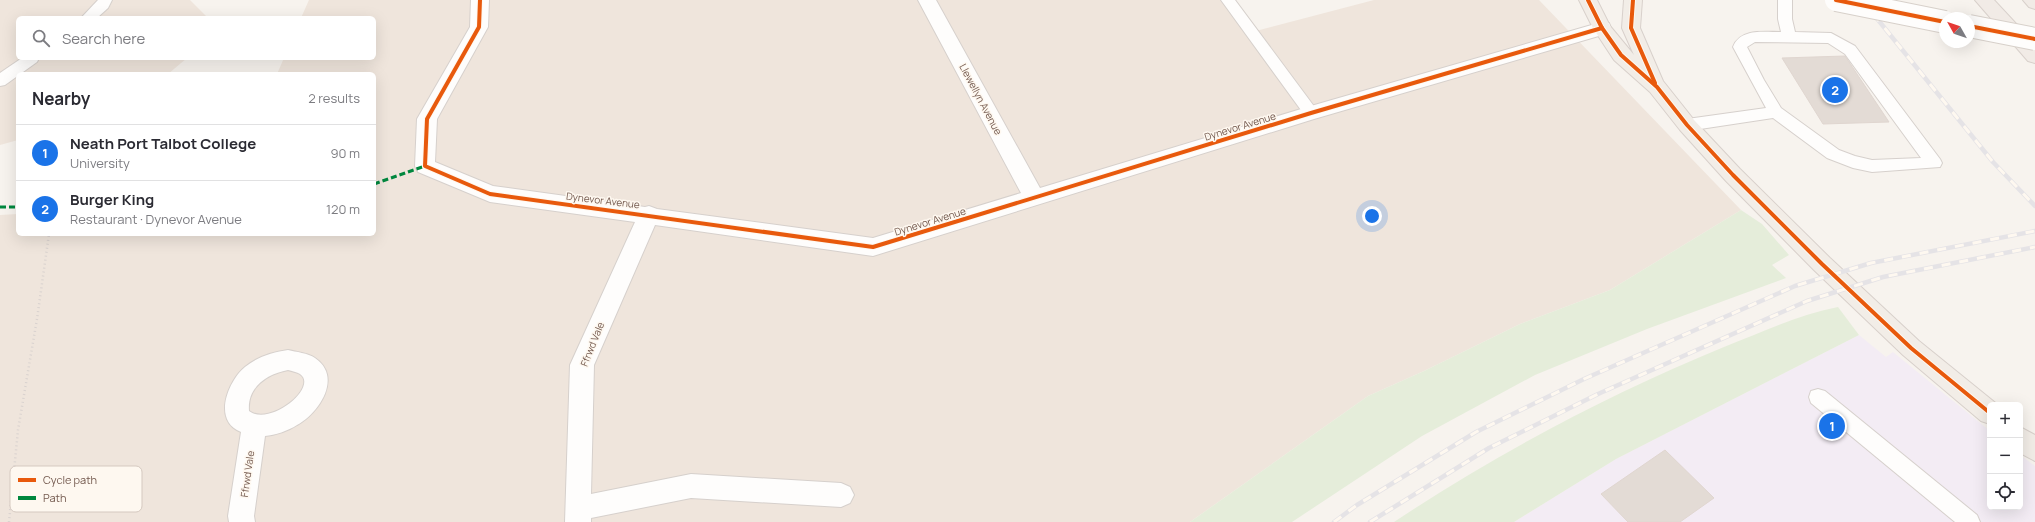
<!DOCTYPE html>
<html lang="en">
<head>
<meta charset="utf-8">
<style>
  body { margin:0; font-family:Manrope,sans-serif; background:#f7f7f7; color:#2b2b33 }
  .controls { position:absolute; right:12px; bottom:12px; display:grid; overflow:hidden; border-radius:6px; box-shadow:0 4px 16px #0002 }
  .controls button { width:36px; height:36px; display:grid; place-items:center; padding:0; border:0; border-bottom:1px solid #e1e1e2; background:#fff; color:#2b2b33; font:20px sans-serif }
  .compass { position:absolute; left:1939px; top:12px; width:36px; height:36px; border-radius:50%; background:#fff; box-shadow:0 4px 16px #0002; rotate:310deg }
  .you { position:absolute; left:1372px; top:216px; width:14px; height:14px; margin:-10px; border:3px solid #fff; border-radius:50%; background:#1a73e8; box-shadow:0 0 0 6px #1a73e833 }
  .badge { display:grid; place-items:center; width:26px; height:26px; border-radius:50%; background:#1a73e8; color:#fff; font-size:13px; font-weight:700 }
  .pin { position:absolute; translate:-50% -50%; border:2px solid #fff; box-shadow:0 1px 4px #0006 }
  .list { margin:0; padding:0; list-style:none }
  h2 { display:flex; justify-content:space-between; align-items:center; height:52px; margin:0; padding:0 16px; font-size:17px }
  h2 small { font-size:13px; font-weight:400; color:#7c7c81 }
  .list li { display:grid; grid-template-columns:26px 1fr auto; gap:12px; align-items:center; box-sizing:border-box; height:56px; padding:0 16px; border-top:1px solid #e1e1e2 }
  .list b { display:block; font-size:15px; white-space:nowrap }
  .list p { margin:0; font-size:13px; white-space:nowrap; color:#7c7c81 }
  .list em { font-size:13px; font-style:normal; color:#7c7c81 }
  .icon { flex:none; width:22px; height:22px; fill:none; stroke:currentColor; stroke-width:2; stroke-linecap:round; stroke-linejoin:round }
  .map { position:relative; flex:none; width:2035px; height:522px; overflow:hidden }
  .search { position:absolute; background:#fff; box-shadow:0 4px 16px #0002; left:16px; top:16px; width:360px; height:44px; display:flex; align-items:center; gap:10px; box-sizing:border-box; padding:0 14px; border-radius:6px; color:#7c7c81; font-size:15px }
  .panel { position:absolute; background:#fff; box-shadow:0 4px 16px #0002; left:16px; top:72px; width:360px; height:164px; border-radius:6px }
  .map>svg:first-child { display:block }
  .residential { fill:#efe5dc }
  .education { fill:#f3ecf4 }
  .green { fill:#e5edda }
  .building { fill:#e3dbd5; stroke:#e0d6d0 }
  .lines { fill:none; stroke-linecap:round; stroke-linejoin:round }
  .service-casing { stroke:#d6d0cc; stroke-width:2 }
  .minor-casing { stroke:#d6d0cc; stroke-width:2 }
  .primary-casing { stroke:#d8d0cb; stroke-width:2 }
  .trunk-casing { stroke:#d8d0cb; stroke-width:2 }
  .path { stroke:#d9d2cf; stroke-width:2.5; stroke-dasharray:1 3; stroke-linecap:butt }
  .service { fill:#fefdfc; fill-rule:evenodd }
  .minor { fill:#fefdfc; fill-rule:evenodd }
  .primary { fill:#f2ede7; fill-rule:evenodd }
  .trunk { fill:#f1ebe6; fill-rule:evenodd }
  .rail-casing { stroke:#e5e3e6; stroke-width:4.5 }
  .rail { stroke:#fef8f0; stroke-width:3; stroke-dasharray:9; stroke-linecap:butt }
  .secondary-bridge-casing { stroke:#d7d0ca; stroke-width:24; stroke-linecap:butt }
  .secondary-bridge { stroke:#fefdfc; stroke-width:22 }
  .quiet { stroke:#00873e; stroke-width:3; stroke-dasharray:6 3; stroke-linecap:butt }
  .cycleway-casing { stroke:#fef8f0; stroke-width:6 }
  .cycleway { stroke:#e8590c; stroke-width:4 }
  .labels { text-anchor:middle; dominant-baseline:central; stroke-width:3; stroke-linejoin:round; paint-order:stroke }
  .street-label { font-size:10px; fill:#745a4f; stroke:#fef8f0 }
  .key { fill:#fef8f0; stroke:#d5c9c0; stroke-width:1 }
  .key-label { font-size:11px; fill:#745a4f }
</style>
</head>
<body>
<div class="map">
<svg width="2035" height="522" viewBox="0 0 2035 522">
  <rect width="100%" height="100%" fill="#f7f3ee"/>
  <g class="residential">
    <path d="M0,0H190L208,18H18V58H187L168,74H18V140L0,145Z"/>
    <path d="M309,0H1221L1248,33L1374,0H1539L1741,210L1610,290L1520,324L1424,371L1368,396L1190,522H0V215L18,214V234H374V74H277L284,58H374V18H301Z"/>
  </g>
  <path class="education" d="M1859,335L1886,357L1893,352L1990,431V507H2020V455L2035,466V522H1514L1616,459Z"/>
  <g class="green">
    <path d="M1741,210L1762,224L1789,255L1772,265L1786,278L1647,329L1535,375L1422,436L1292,522H1190L1368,396L1424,371L1520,324L1610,290Z"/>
    <path d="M1838,307L1859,335L1616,459L1514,522H1394C1498,453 1609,394 1724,347C1762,332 1798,315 1838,307Z"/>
  </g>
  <g class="building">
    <path d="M1845,56L1889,122L1823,124L1782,58Z"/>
    <path d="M1665,450L1714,498L1680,522H1628L1601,494Z"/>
  </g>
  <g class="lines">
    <g class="service-casing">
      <g id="service">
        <path d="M98,0H112L108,8L97,18H81Z"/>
        <path d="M1221,0H1235L1316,109L1319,113L1316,117L1311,119L1306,117Z"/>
        <path d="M1778,0H1792V19L1795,32L1831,33L1855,46L1940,159L1942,163L1940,167L1872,172L1853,168L1827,158L1773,118L1687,131L1682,129L1679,125L1682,121L1687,119L1766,108L1733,47C1740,28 1764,32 1781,32L1778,19ZM1755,42L1828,43L1845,54L1921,158L1872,160L1855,156L1839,150L1781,108L1764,80L1747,47Z"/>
        <path d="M22,58H39L37,62L5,85L0,86V73Z"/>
        <path d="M1818,389L1825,391L1977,515L1980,522H1955L1811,403L1809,397L1811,391Z"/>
      </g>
    </g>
    <g class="minor-casing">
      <g id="minor">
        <path d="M471,0H489L488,27L437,119L435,162L493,186L645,207L649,206L657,209L873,238L1021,193L918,0H936L1040,188L1311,106L1602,22L1609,23L1611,28L1609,33L1314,119L873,256L655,225L594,365L591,494L691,474L841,483L850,487L854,495L850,503L841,507L691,498L591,518V522H565L570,365L635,222L490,202L418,172L415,166L417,119L470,27Z"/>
        <path d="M288,350C296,352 308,353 315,358C343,377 319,413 297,425C288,431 275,435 265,436L254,516L255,522H229L228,516L241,432C212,421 228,381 245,367C257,357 273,352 288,350ZM288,370C292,371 297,372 300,374C319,387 270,427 249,411C247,387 267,374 288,370Z"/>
      </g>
    </g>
    <g class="primary-casing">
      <g id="primary">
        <path d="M1579,0H1597L1610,26L1634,55L1622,28L1624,0H1642L1640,28L1663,81L1694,120L1740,169L1830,258L1919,341L1998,405H1990V424L1981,421L1903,355L1814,270L1726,181L1680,130L1650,92L1614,60L1593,28Z"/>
        <path d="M2020,427L2035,435V461L2020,453Z"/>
      </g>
    </g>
    <g class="trunk-casing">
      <g id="trunk">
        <path d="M1975,0H1994L2035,44V63L2028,61Z"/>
        <path d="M2023,0H2035V9L2029,7Z"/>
      </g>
    </g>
    <path class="path" d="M9,522L18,430L37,319L49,234"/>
    <use href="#service" class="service"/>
    <use href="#minor" class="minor"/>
    <use href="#primary" class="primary"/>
    <use href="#trunk" class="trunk"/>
    <g class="rail-casing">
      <g id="rail">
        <path d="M1862,0L1993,162L2035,206"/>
        <path d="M1334,522L1357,505L1476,432L1584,379L1795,286L1871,263L2035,231"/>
        <path d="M1370,522L1489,448L1598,394L1807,301L1883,277L2035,247"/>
      </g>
    </g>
    <use href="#rail" class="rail"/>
    <g class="secondary-bridge-casing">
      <g id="secondary-bridge">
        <path d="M1836,0L1945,22"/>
        <path d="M1969,26L2035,39"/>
      </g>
    </g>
    <use href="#secondary-bridge" class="secondary-bridge"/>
    <g class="quiet">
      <path d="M374,184L425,166"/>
      <path d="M0,207H18"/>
    </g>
    <g class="cycleway-casing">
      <g id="cycleway">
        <path d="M480,0L479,27L427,119L425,166L490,194L873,247L1311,113L1602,28"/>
        <path d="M1588,0L1602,28L1621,55L1657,87L1687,125L1733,175L1822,264L1911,348L1990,413"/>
        <path d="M1633,0L1631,28L1655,83"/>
        <path d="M1836,0L1945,22"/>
        <path d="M1969,26L2035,39"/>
      </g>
    </g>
    <use href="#cycleway" class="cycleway"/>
  </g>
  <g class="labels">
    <g class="street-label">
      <text transform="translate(981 99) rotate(62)">Llewellyn Avenue</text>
      <text transform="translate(1240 126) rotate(-17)">Dynevor Avenue</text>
      <text transform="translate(603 200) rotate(7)">Dynevor Avenue</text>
      <text transform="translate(930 221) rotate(-17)">Dynevor Avenue</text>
      <text transform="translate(592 344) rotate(-68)">Ffrwd Vale</text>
      <text transform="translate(247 474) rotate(-82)">Ffrwd Vale</text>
    </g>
  </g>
  <rect x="10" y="466" width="132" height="46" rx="6" class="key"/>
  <rect x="18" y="478" width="18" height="4" fill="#e8590c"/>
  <rect x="18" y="496" width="18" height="4" fill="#00873e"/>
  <g class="key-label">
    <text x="43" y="484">Cycle path</text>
    <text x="43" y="502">Path</text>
  </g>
</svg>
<div class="controls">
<button>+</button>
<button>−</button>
<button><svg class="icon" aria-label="locate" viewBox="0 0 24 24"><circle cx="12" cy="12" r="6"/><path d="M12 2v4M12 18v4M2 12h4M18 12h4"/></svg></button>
</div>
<svg class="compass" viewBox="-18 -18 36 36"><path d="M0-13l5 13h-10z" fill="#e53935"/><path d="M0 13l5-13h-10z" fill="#7c7c81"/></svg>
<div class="you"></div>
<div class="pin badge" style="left:1832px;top:426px">1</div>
<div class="pin badge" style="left:1835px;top:90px">2</div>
<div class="search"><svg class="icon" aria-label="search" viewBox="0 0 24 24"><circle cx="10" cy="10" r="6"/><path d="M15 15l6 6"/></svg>Search here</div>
<section class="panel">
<h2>Nearby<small>2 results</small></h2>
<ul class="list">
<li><span class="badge">1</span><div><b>Neath Port Talbot College</b><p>University</p></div><em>90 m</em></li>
<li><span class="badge">2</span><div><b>Burger King</b><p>Restaurant · Dynevor Avenue</p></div><em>120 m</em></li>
</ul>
</section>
</div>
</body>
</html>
